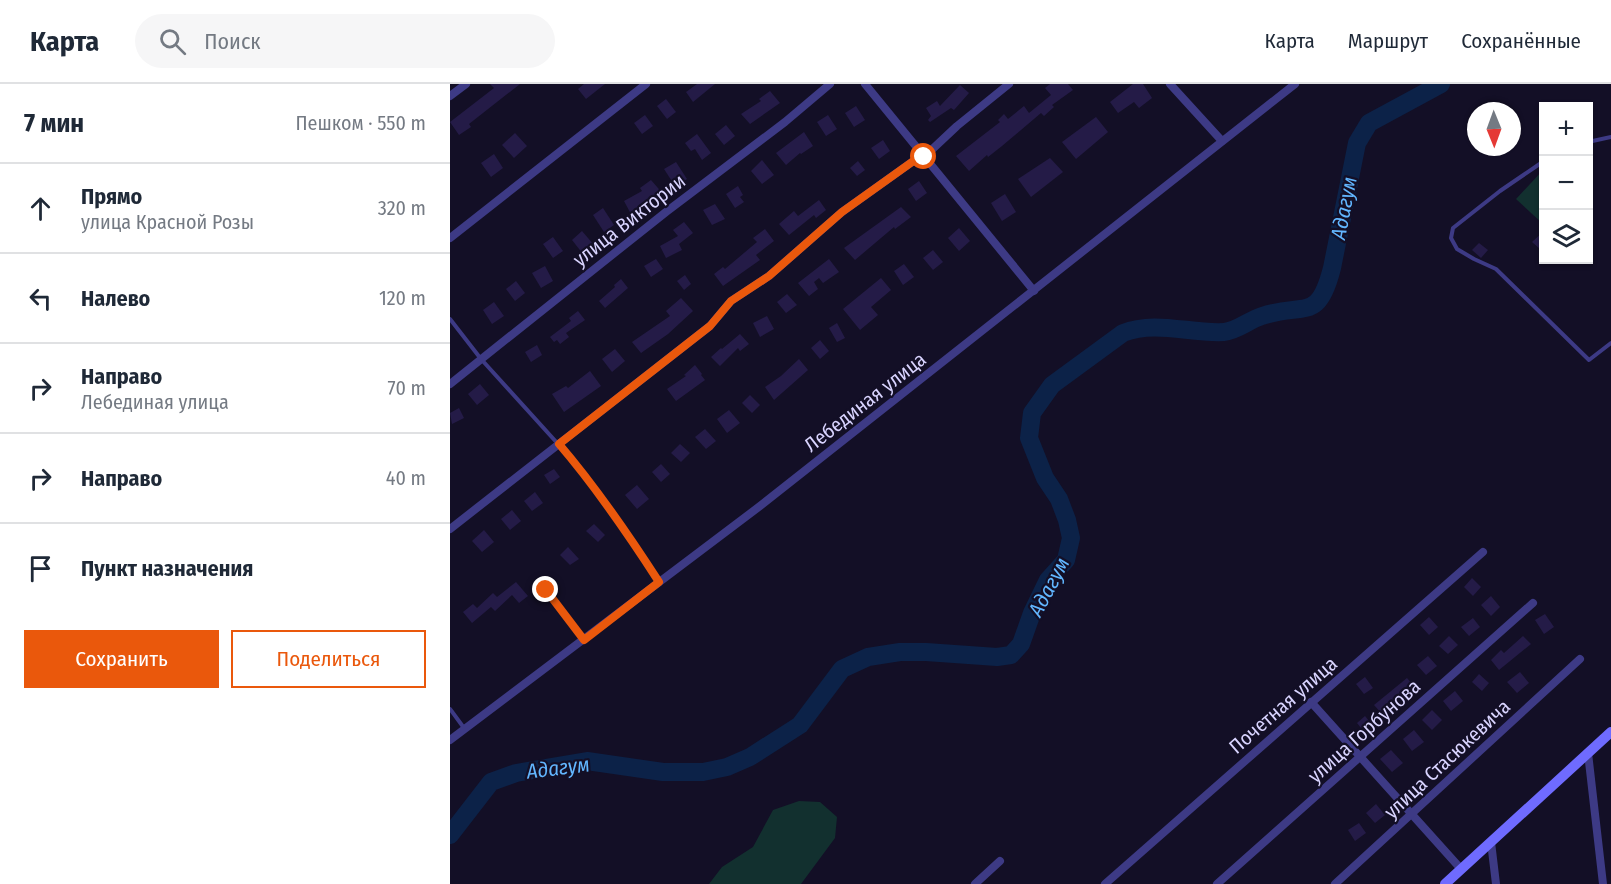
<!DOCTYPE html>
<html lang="ru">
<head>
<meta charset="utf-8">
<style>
  body { margin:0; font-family:"Fira Sans Condensed",sans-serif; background:#f6f6f7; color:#1f2937 }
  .controls { position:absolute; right:18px; top:18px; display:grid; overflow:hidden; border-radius:0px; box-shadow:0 2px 4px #0004 }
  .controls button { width:54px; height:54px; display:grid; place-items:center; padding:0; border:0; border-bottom:2px solid #e0e1e3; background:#fff; color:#1f2937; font:30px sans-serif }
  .compass { position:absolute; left:1017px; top:18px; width:54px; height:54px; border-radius:50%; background:#fff; box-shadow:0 2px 4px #0004; rotate:179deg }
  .stop { position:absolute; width:18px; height:18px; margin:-14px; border:4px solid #ea580c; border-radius:50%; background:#fff }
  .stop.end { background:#ea580c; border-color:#fff; box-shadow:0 2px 6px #0008 }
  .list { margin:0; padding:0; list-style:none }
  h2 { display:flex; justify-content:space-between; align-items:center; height:78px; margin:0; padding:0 24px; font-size:26px }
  h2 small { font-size:20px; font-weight:400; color:#747a83 }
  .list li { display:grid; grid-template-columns:39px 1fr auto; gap:18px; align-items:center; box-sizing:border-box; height:90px; padding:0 24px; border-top:2px solid #e0e1e3 }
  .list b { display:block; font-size:22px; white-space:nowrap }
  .list p { margin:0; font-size:20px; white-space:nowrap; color:#747a83 }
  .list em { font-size:20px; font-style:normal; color:#747a83 }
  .actions { display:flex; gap:12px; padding:18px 24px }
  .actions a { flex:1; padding:14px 0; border:2px solid #ea580c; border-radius:0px; text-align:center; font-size:21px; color:#ea580c }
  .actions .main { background:#ea580c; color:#fff }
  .icon { flex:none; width:33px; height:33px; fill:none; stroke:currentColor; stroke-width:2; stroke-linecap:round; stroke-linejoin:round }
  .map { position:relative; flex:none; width:1161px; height:800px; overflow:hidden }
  header { display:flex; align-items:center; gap:36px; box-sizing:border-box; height:84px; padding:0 30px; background:#fff; border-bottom:2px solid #e0e1e3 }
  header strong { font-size:28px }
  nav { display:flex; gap:33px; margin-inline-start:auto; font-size:21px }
  .search { width:420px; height:54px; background:#f6f6f7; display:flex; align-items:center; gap:15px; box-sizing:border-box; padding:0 21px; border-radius:33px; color:#747a83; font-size:22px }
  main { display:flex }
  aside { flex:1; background:#fff }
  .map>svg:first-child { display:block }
  .green { fill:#12302f }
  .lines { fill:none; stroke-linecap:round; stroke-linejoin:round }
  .river { stroke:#0c2248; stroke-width:18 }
  .building { fill:#241b47 }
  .lane { stroke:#3d3a85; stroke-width:4 }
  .street { stroke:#3d3a85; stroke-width:8 }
  .secondary { stroke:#6f6bff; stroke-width:10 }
  .route { stroke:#ea580c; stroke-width:8 }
  .labels { text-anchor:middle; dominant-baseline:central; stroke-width:4.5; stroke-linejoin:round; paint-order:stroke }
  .street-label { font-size:20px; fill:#d9d4ff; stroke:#130f26 }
  .water-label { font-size:21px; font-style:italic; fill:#62b6ff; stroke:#130f26 }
</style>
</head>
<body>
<header>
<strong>Карта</strong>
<div class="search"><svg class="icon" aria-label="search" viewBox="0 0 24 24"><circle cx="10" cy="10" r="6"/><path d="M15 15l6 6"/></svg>Поиск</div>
<nav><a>Карта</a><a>Маршрут</a><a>Сохранённые</a></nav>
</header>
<main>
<aside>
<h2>7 мин<small>Пешком · 550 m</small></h2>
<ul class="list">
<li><svg class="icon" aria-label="ahead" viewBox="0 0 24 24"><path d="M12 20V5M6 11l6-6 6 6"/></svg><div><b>Прямо</b><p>улица Красной Розы</p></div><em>320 m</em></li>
<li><svg class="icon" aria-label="left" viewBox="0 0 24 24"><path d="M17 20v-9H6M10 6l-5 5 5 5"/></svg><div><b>Налево</b></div><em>120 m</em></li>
<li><svg class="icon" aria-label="right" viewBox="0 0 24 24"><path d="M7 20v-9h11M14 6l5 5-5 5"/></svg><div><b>Направо</b><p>Лебединая улица</p></div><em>70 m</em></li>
<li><svg class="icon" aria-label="right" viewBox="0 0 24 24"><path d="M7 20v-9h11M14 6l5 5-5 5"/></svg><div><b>Направо</b></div><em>40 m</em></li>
<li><svg class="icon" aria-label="arrive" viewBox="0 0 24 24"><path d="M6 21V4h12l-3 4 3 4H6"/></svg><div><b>Пункт назначения</b></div></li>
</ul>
<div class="actions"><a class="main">Сохранить</a><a>Поделиться</a></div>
</aside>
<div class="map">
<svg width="1161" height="800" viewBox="0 0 1161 800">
  <rect width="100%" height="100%" fill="#130f26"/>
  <g class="green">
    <path d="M1093,86L1094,137L1092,139L1066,115Z"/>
    <path d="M349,717L370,718L387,733L385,754L351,800H259L272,783L303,763L323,726Z"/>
  </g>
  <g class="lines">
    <path class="river" d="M0,751L41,698L66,689L137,677L213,688H253L277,683L300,673L350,641L392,585L418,573L450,568H476L547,573L561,571L571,560L582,529L598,496L616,476L621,454L617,436L609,415L595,394L579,354L582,329L602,301L673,249C706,236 740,250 774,248C787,247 799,236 812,232C855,218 868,239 882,184L907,59L919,39L991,0"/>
  </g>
  <g class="building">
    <path d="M40,0H70L19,40L21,43L9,51L0,38L44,4Z"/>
    <path d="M134,0H155L136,15L128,5Z"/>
    <path d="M247,0H265L243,18L236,8Z"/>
    <path d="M600,0H618L623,6L602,21L604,23L594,32L591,29L552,62L538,73L537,71L519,87L506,72L550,38L548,36L554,30L558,35L574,22L579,29L601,11L595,4Z"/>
    <path d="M683,0H693L702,14L689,24L684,18L668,29L660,18Z"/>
    <path d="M510,1L519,9L504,26L501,24L480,38L478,36L481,32L476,24L487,17L490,22Z"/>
    <path d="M320,7L330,19L300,40L291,30L311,17L309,15Z"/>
    <path d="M216,15L226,28L217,35L207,22Z"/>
    <path d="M406,22L415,36L404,43L395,29Z"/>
    <path d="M195,31L203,42L192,50L184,39Z"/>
    <path d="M378,31L387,45L376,52L367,38Z"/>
    <path d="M646,33L658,48L626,75L612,58Z"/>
    <path d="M276,41L285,52L274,61L265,50Z"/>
    <path d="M354,48L363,62L351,70L350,69L336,81L326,69Z"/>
    <path d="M65,49L77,62L64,74L52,61Z"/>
    <path d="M247,50L261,69L252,76L245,65L241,67L235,59Z"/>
    <path d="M433,56L440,67L429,75L421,64Z"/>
    <path d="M44,70L53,84L41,93L31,79Z"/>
    <path d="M600,74L613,88L581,113L568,95Z"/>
    <path d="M312,76L324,91L312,100L301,87Z"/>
    <path d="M408,77L415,86L407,92L400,84Z"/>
    <path d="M226,78L237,95L225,102L214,85Z"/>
    <path d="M201,96L214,111L182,132L174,117L192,107L190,104Z"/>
    <path d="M469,97L477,109L466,117L458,105Z"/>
    <path d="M288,102L293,111L290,113L294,118L285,124L276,110Z"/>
    <path d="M555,110L566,128L552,137L541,119Z"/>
    <path d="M369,116L376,126L366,134L364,131L339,151L329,140L344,127L348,132Z"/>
    <path d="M265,120L275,135L262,141L253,126Z"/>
    <path d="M451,123L461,133L445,145L444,143L405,176L394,164Z"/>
    <path d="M153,124L164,141L154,148L143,131Z"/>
    <path d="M234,138L243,149L229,160L232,166L216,174L210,162L228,152L223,146Z"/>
    <path d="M509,144L520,157L509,167L498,154Z"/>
    <path d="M315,145L324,157L306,171L310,176L273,202L264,190L273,183L275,185L307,158L303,154Z"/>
    <path d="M132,147L144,161L133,170L122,156Z"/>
    <path d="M1094,147V161L1090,165L1082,158Z"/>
    <path d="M103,153L113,167L103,174L93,160Z"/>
    <path d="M1029,159L1038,166L1031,174L1022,166Z"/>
    <path d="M483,166L493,178L483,186L473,174Z"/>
    <path d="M206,175L213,185L201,193L194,182Z"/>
    <path d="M379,175L389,188L373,199L369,194L364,198L368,205L359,212L348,199Z"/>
    <path d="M454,180L464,193L453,201L444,187Z"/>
    <path d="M95,182L103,197L91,204L82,189Z"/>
    <path d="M235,191L241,200L234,206L227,197Z"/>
    <path d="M431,194L441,206L421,223L428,231L410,246L393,225Z"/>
    <path d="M171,195L178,204L155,224L149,217L165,203L164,201Z"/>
    <path d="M66,197L75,209L65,217L56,205Z"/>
    <path d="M337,210L347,221L336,229L327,218Z"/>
    <path d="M231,214L243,227L218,250L191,269L182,258L220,232L216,227Z"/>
    <path d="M44,218L54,232L42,240L33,226Z"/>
    <path d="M128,227L135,236L116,249L119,253L110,260L107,256L104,258L100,253L121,237L119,234Z"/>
    <path d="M317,232L324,245L310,253L303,239Z"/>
    <path d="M387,239L395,254L387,258L379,244Z"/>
    <path d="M290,250L299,260L290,267L288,264L270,282L261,273L271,264L272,265Z"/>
    <path d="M370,256L379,267L370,275L361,264Z"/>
    <path d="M87,261L92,271L81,278L75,268Z"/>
    <path d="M165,265L175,277L162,288L152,275Z"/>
    <path d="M349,275L358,286L324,316L315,303L331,292Z"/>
    <path d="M245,281L252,290L251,291L255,296L226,317L217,305L236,292L234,291Z"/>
    <path d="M140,287L151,302L114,328L102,310L116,302L118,304Z"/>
    <path d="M30,300L39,311L27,321L18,310Z"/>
    <path d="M300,311L310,321L302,329L292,319Z"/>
    <path d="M9,324L14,334L2,340L0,329Z"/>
    <path d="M279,326L290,339L277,349L267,335Z"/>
    <path d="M255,345L266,357L256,365L245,353Z"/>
    <path d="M230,360L240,369L231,378L221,369Z"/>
    <path d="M211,380L220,390L211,398L202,388Z"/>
    <path d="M104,385L110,393L100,400L94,391Z"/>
    <path d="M187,401L199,415L187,425L175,411Z"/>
    <path d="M85,408L93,419L82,427L74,417Z"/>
    <path d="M62,426L71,437L60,446L51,435Z"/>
    <path d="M144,440L155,451L148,458L136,447Z"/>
    <path d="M34,446L44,458L32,468L22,457Z"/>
    <path d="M118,463L129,475L120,481L110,471Z"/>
    <path d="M1022,494L1031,503L1023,512L1014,503Z"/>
    <path d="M66,498L78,512L69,519L62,511L45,527L41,523L22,539L13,528L23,520L27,524L43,509L47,513Z"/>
    <path d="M1041,512L1050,523L1041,532L1031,521Z"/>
    <path d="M1095,530L1104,543L1094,550L1085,536Z"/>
    <path d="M979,533L988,543L979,551L970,541Z"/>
    <path d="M1023,534L1030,543L1019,552L1011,543Z"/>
    <path d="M999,552L1008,561L998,570L989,562Z"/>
    <path d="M1073,552L1081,560L1049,586L1041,576L1051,566L1054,569Z"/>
    <path d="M978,572L987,582L976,591L967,581Z"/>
    <path d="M1070,588L1079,599L1067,609L1057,598Z"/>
    <path d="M1029,590L1039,599L1032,607L1022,598Z"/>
    <path d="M915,593L923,604L914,610L906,600Z"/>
    <path d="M957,594L963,601L932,630L924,621Z"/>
    <path d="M1005,607L1013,617L1001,627L993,617Z"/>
    <path d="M982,626L992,636L982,646L972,636Z"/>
    <path d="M915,632L923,642L915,649L907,639Z"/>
    <path d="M964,646L974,658L962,667L953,655Z"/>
    <path d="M941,666L953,679L942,688L930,675Z"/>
    <path d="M926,720L935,731L925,739L916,729Z"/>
    <path d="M909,739L916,749L905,757L898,746Z"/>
  </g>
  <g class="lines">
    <g class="lane">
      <path d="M1138,58L1161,53"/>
      <path d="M1094,77L1050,107L1003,144L1001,154L1007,165L1024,175L1046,185L1139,276L1161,259"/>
      <path d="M0,235L31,275L128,382L175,446L208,497"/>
      <path d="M96,506L134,556"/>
      <path d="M0,625L14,644"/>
    </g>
    <g class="street">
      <path d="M415,0L584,207"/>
      <path d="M720,0L772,57"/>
      <path d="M0,12L16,0"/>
      <path d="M0,154L196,0"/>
      <path d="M0,300L216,128L335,38L380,0"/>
      <path d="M0,445L260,242L281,217L319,192L392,128L462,78L474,73L507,42L559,0"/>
      <path d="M861,618L1011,785"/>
      <path d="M0,656L310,422L845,0"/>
      <path d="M1138,669L1153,800"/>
      <path d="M1041,758L1046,800"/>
      <path d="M525,800L550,777"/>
      <path d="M655,800L1033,468"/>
      <path d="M767,800L1083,519"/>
      <path d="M885,800L1130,575"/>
    </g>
    <path class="secondary" d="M995,800L1161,648"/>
  </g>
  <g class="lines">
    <path class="route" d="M96,506L134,556L209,498C178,450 146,403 109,360L260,242L281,217L319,192L392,128L462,78L474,73"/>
  </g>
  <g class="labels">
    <g class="street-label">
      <text transform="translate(179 136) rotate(-38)">улица Виктории</text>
      <text transform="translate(415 318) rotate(-38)">Лебединая улица</text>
      <text transform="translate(833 621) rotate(-41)">Почетная улица</text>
      <text transform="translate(914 647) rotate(-42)">улица Горбунова</text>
      <text transform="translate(997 675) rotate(-43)">улица Стасюкевича</text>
    </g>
    <g class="water-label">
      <text transform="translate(894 124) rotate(-79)">Адагум</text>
      <text transform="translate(599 503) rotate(-62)">Адагум</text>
      <text transform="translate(108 684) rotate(-7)">Адагум</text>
    </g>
  </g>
</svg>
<div class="controls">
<button>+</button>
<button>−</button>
<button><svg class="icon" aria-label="layers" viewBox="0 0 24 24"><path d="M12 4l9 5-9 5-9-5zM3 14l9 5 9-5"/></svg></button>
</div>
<svg class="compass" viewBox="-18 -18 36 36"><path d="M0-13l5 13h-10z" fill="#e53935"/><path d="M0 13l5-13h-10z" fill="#747a83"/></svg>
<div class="stop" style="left:474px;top:73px"></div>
<div class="stop end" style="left:96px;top:506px"></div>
</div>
</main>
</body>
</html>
